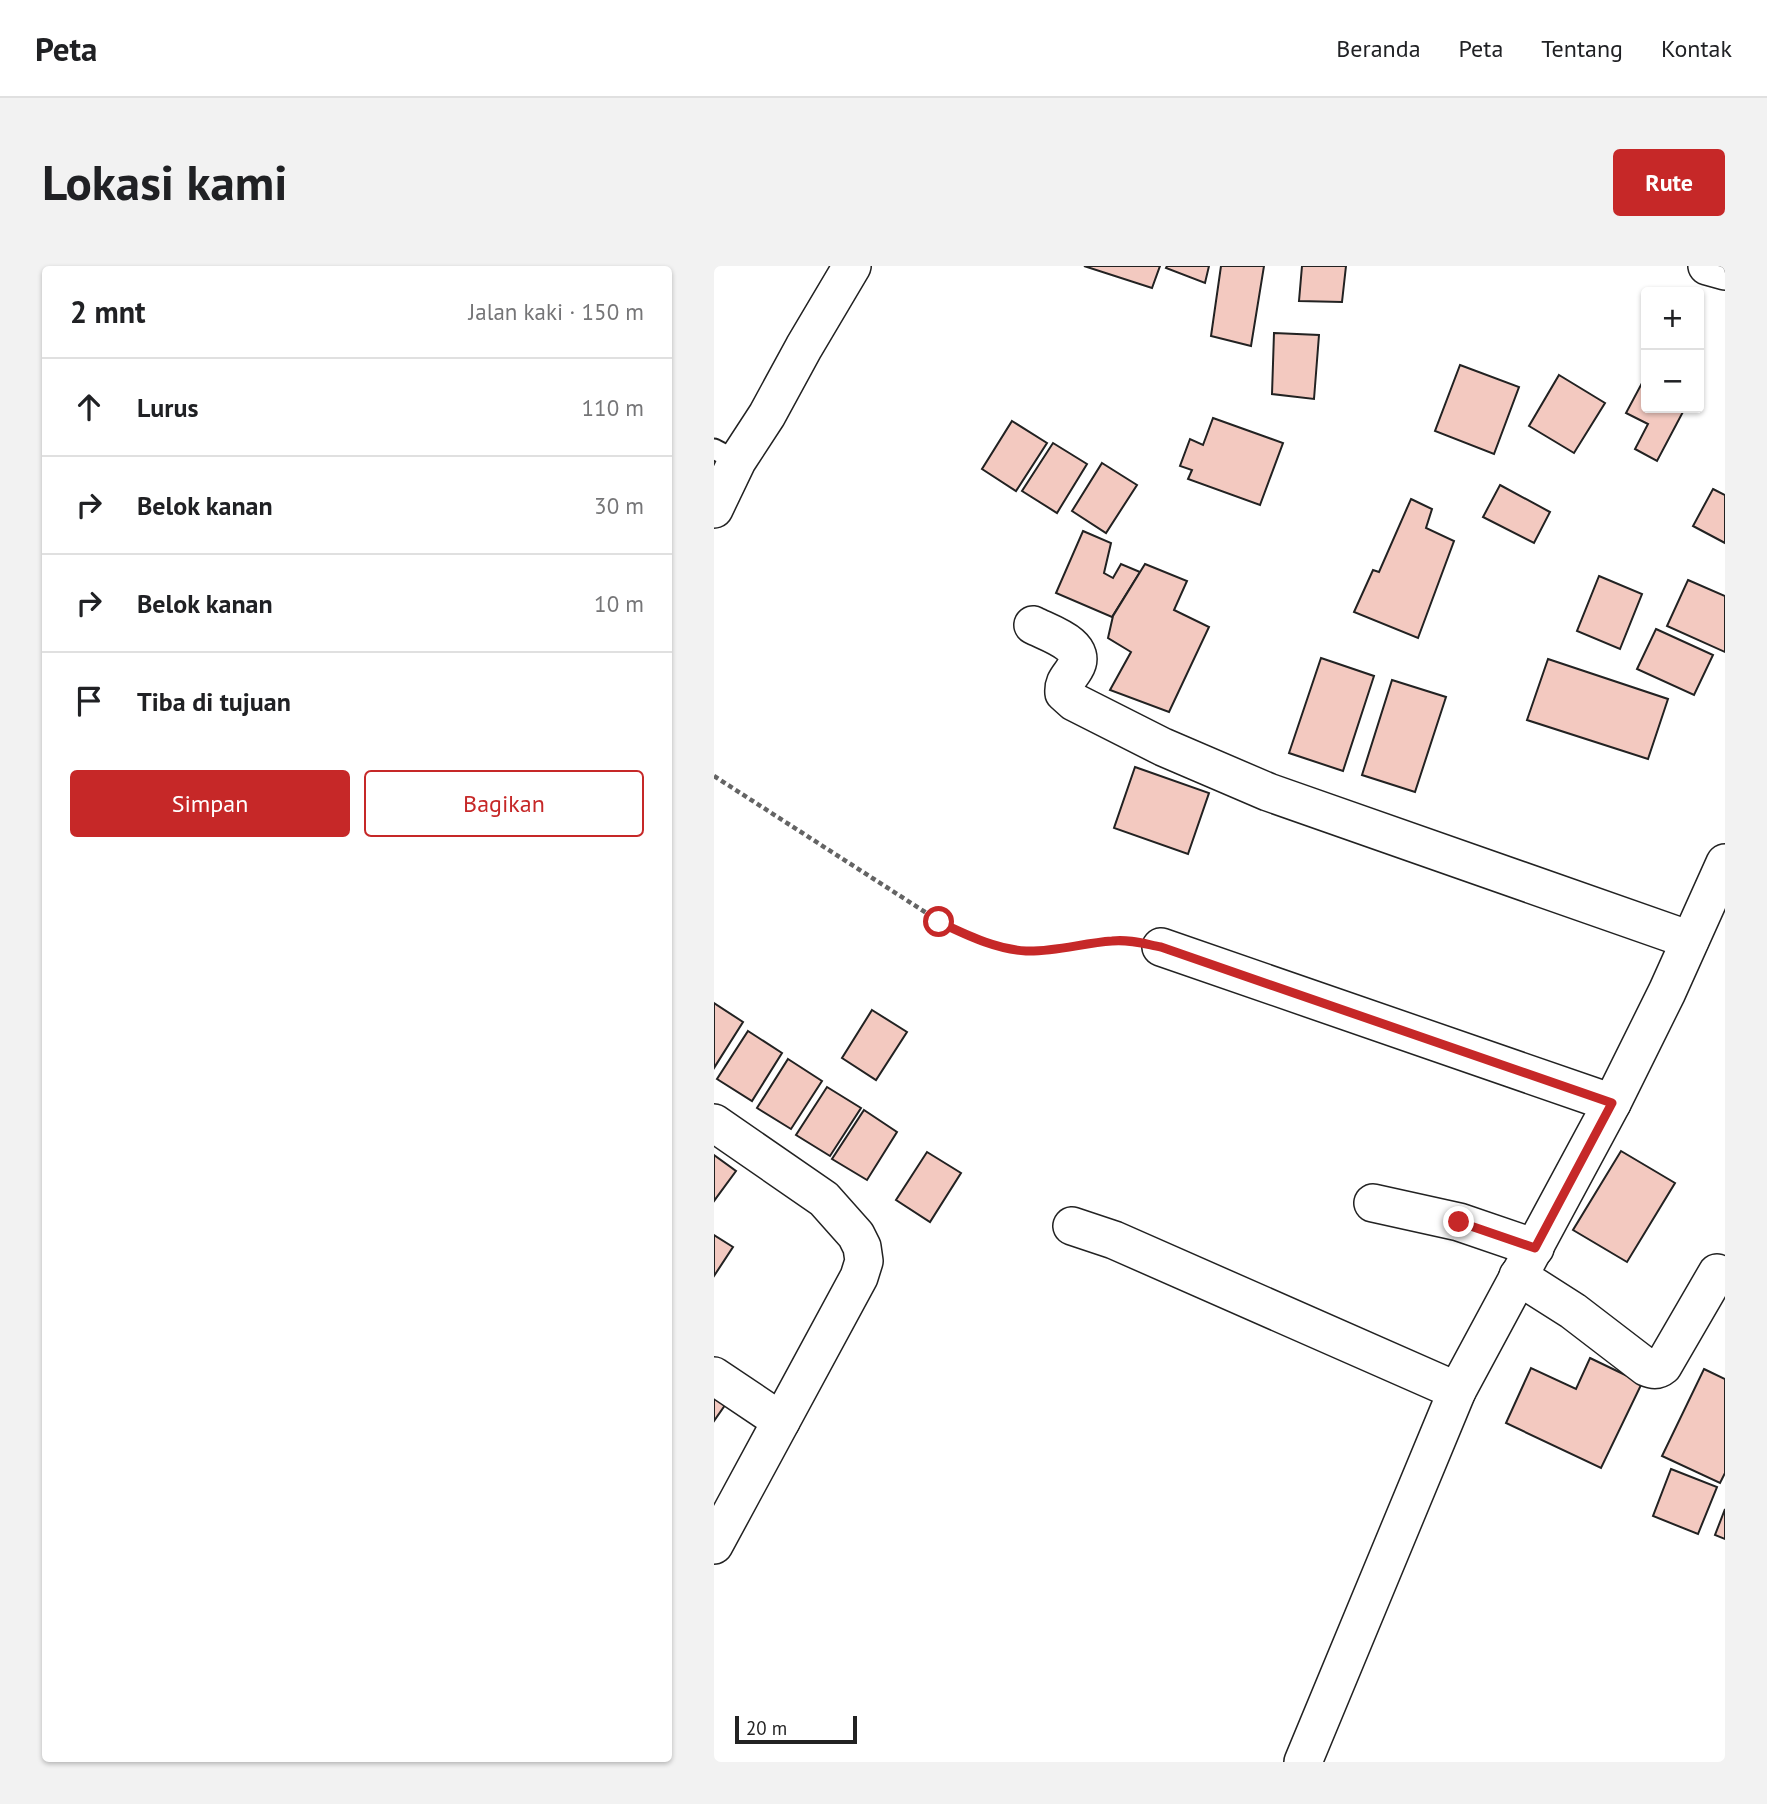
<!DOCTYPE html>
<html lang="id">
<head>
<meta charset="utf-8">
<style>
  body { margin:0; font-family:"PT Sans",sans-serif; background:#f2f2f2; color:#202124 }
  .controls { position:absolute; right:21px; top:21px; display:grid; overflow:hidden; border-radius:7px; box-shadow:0 2px 5px #0004 }
  .controls button { width:63px; height:63px; display:grid; place-items:center; padding:0; border:0; border-bottom:2px solid #e0e0e0; background:#fff; color:#202124; font:35px sans-serif }
  .scale { position:absolute; left:21px; bottom:18px; width:122px; box-sizing:border-box; padding-left:7px; border:4px solid #222; border-top:0; font-size:19px; line-height:24px; white-space:nowrap; color:#222; -webkit-text-stroke:5px #fff; paint-order:stroke }
  .stop { position:absolute; width:21px; height:21px; margin:-16px; border:5px solid #c62828; border-radius:50%; background:#fff }
  .stop.end { background:#c62828; border-color:#fff; box-shadow:0 2px 7px #0008 }
  .list { margin:0; padding:0; list-style:none }
  h2 { display:flex; justify-content:space-between; align-items:center; height:91px; margin:0; padding:0 28px; font-size:30px }
  h2 small { font-size:23px; font-weight:400; color:#757577 }
  .list li { display:grid; grid-template-columns:46px 1fr auto; gap:21px; align-items:center; box-sizing:border-box; height:98px; padding:0 28px; border-top:2px solid #e0e0e0 }
  .list b { display:block; font-size:26px; white-space:nowrap }
  .list em { font-size:23px; font-style:normal; color:#757577 }
  .actions { display:flex; gap:14px; padding:21px 28px }
  .actions a { flex:1; padding:16px 0; border:2px solid #c62828; border-radius:7px; text-align:center; font-size:24px; color:#c62828 }
  .actions .main { background:#c62828; color:#fff }
  .icon { flex:none; width:38px; height:38px; fill:none; stroke:currentColor; stroke-width:2; stroke-linecap:round; stroke-linejoin:round }
  .map { position:relative; flex:none; width:1011px; height:1496px; overflow:hidden; border-radius:7px }
  header { display:flex; align-items:center; gap:42px; box-sizing:border-box; height:98px; padding:0 35px; background:#fff; border-bottom:2px solid #e0e0e0 }
  header strong { font-size:33px }
  nav { display:flex; gap:38px; margin-inline-start:auto; font-size:24px }
  .intro { display:flex; align-items:center; justify-content:space-between; box-sizing:border-box; height:168px; padding:0 42px }
  h1 { margin:0; font-size:49px }
  .button { padding:18px 32px; border-radius:7px; background:#c62828; color:#fff; font-size:24px; font-weight:700 }
  main { display:flex; gap:42px; padding:0 42px }
  aside { flex:1; background:#fff; border-radius:7px; box-shadow:0 2px 5px #0004 }
  .map>svg:first-child { display:block }
  .building { fill:#f3c9c0; stroke:#222; stroke-width:2 }
  .lines { fill:none; stroke-linecap:round; stroke-linejoin:round }
  .lane-casing { stroke:#222; stroke-width:23 }
  .street-casing { stroke:#222; stroke-width:40 }
  .path { stroke:#646464; stroke-width:4.5; stroke-dasharray:5 3.5; stroke-linecap:butt }
  .lane { stroke:#fff; stroke-width:19 }
  .street { stroke:#fff; stroke-width:37 }
  .route { stroke:#c62828; stroke-width:9 }
</style>
</head>
<body>
<header>
<strong>Peta</strong>
<nav><a>Beranda</a><a>Peta</a><a>Tentang</a><a>Kontak</a></nav>
</header>
<div class="intro"><h1>Lokasi kami</h1><a class="button">Rute</a></div>
<main>
<aside>
<h2>2 mnt<small>Jalan kaki · 150 m</small></h2>
<ul class="list">
<li><svg class="icon" aria-label="ahead" viewBox="0 0 24 24"><path d="M12 20V5M6 11l6-6 6 6"/></svg><div><b>Lurus</b></div><em>110 m</em></li>
<li><svg class="icon" aria-label="right" viewBox="0 0 24 24"><path d="M7 20v-9h11M14 6l5 5-5 5"/></svg><div><b>Belok kanan</b></div><em>30 m</em></li>
<li><svg class="icon" aria-label="right" viewBox="0 0 24 24"><path d="M7 20v-9h11M14 6l5 5-5 5"/></svg><div><b>Belok kanan</b></div><em>10 m</em></li>
<li><svg class="icon" aria-label="arrive" viewBox="0 0 24 24"><path d="M6 21V4h12l-3 4 3 4H6"/></svg><div><b>Tiba di tujuan</b></div></li>
</ul>
<div class="actions"><a class="main">Simpan</a><a>Bagikan</a></div>
</aside>
<div class="map">
<svg width="1011" height="1496" viewBox="0 0 1011 1496">
  <rect width="100%" height="100%" fill="#fff"/>
  <g class="building">
    <path d="M370,0H446L438,22Z"/>
    <path d="M453,0H495L491,17L452,2Z"/>
    <path d="M507,0H550L537,80L497,70Z"/>
    <path d="M588,0H632L628,36L585,35Z"/>
    <path d="M560,67L605,69L600,133L558,128Z"/>
    <path d="M746,99L805,121L780,188L721,165Z"/>
    <path d="M845,109L891,137L860,187L815,160Z"/>
    <path d="M928,117L932,119V142H971L943,195L921,183L934,158L912,147Z"/>
    <path d="M499,152L569,177L546,239L474,213L478,204L466,200L476,173L489,179Z"/>
    <path d="M298,155L333,177L302,225L268,203Z"/>
    <path d="M339,177L373,198L343,247L308,225Z"/>
    <path d="M388,197L423,219L392,267L358,245Z"/>
    <path d="M786,219L836,246L820,277L769,251Z"/>
    <path d="M999,223L1011,229V277L979,260Z"/>
    <path d="M697,233L718,243L712,262L740,275L704,372L640,346L659,304L665,306Z"/>
    <path d="M369,265L397,277L390,307L399,312L407,298L426,306L398,351L342,327Z"/>
    <path d="M431,298L473,315L460,344L495,361L455,446L396,424L417,386L394,372L399,350Z"/>
    <path d="M885,310L928,328L906,383L863,365Z"/>
    <path d="M974,314L1011,330V386L953,360Z"/>
    <path d="M942,363L999,389L980,429L923,403Z"/>
    <path d="M607,392L660,410L629,505L575,487Z"/>
    <path d="M834,393L954,433L934,493L813,454Z"/>
    <path d="M678,414L732,431L701,526L648,509Z"/>
    <path d="M421,501L495,527L474,588L400,562Z"/>
    <path d="M0,737L29,756L0,802Z"/>
    <path d="M158,744L193,766L162,814L128,792Z"/>
    <path d="M34,765L68,787L38,835L3,813Z"/>
    <path d="M74,793L108,815L77,863L43,842Z"/>
    <path d="M113,821L147,842L116,890L82,869Z"/>
    <path d="M150,844L183,866L153,914L118,893Z"/>
    <path d="M907,885L961,917L913,996L859,964Z"/>
    <path d="M213,886L247,907L216,956L182,934Z"/>
    <path d="M0,889L22,905L0,935Z"/>
    <path d="M0,969L19,981L0,1010Z"/>
    <path d="M876,1092L928,1117L887,1202L792,1157L817,1102L862,1123Z"/>
    <path d="M990,1103L1011,1113V1207L1006,1217L948,1190Z"/>
    <path d="M0,1121L16,1132L0,1155Z"/>
    <path d="M957,1203L1003,1221L984,1268L939,1250Z"/>
    <path d="M1011,1243V1273L1001,1269Z"/>
  </g>
  <g class="lines">
    <g class="lane-casing">
      <path id="lane" d="M0,183L23,195"/>
    </g>
    <g class="street-casing">
      <g id="street">
        <path d="M993,0L1011,5"/>
        <path d="M0,243L23,195L53,149L90,81L138,0"/>
        <path d="M319,359C334,367 375,379 361,402C356,411 349,415 350,427L360,436L449,481L554,526L976,674"/>
        <path d="M447,681L898,837"/>
        <path d="M0,857L110,933L142,969L148,981L150,995L145,1011L0,1279"/>
        <path d="M659,937L745,956L821,982"/>
        <path d="M358,960L400,974L743,1125"/>
        <path d="M804,1010L859,1045L932,1101C939,1104 943,1105 949,1100L1003,1007"/>
        <path d="M0,1110L67,1155"/>
        <path d="M589,1496L743,1125L898,837L953,726L1011,597"/>
      </g>
    </g>
    <path class="path" d="M0,510L225,655C253,669 281,683 312,685C341,686 371,679 399,674L408,675"/>
    <use href="#lane" class="lane"/>
    <use href="#street" class="street"/>
  </g>
  <g class="lines">
    <path class="route" d="M225,656C253,669 280,683 312,685C341,686 369,677 398,675C415,673 431,678 447,681L898,837L821,982L745,956"/>
  </g>
</svg>
<div class="controls">
<button>+</button>
<button>−</button>
</div>
<div class="scale">20 m</div>
<div class="stop" style="left:225px;top:656px"></div>
<div class="stop end" style="left:745px;top:956px"></div>
</div>
</main>
</body>
</html>
